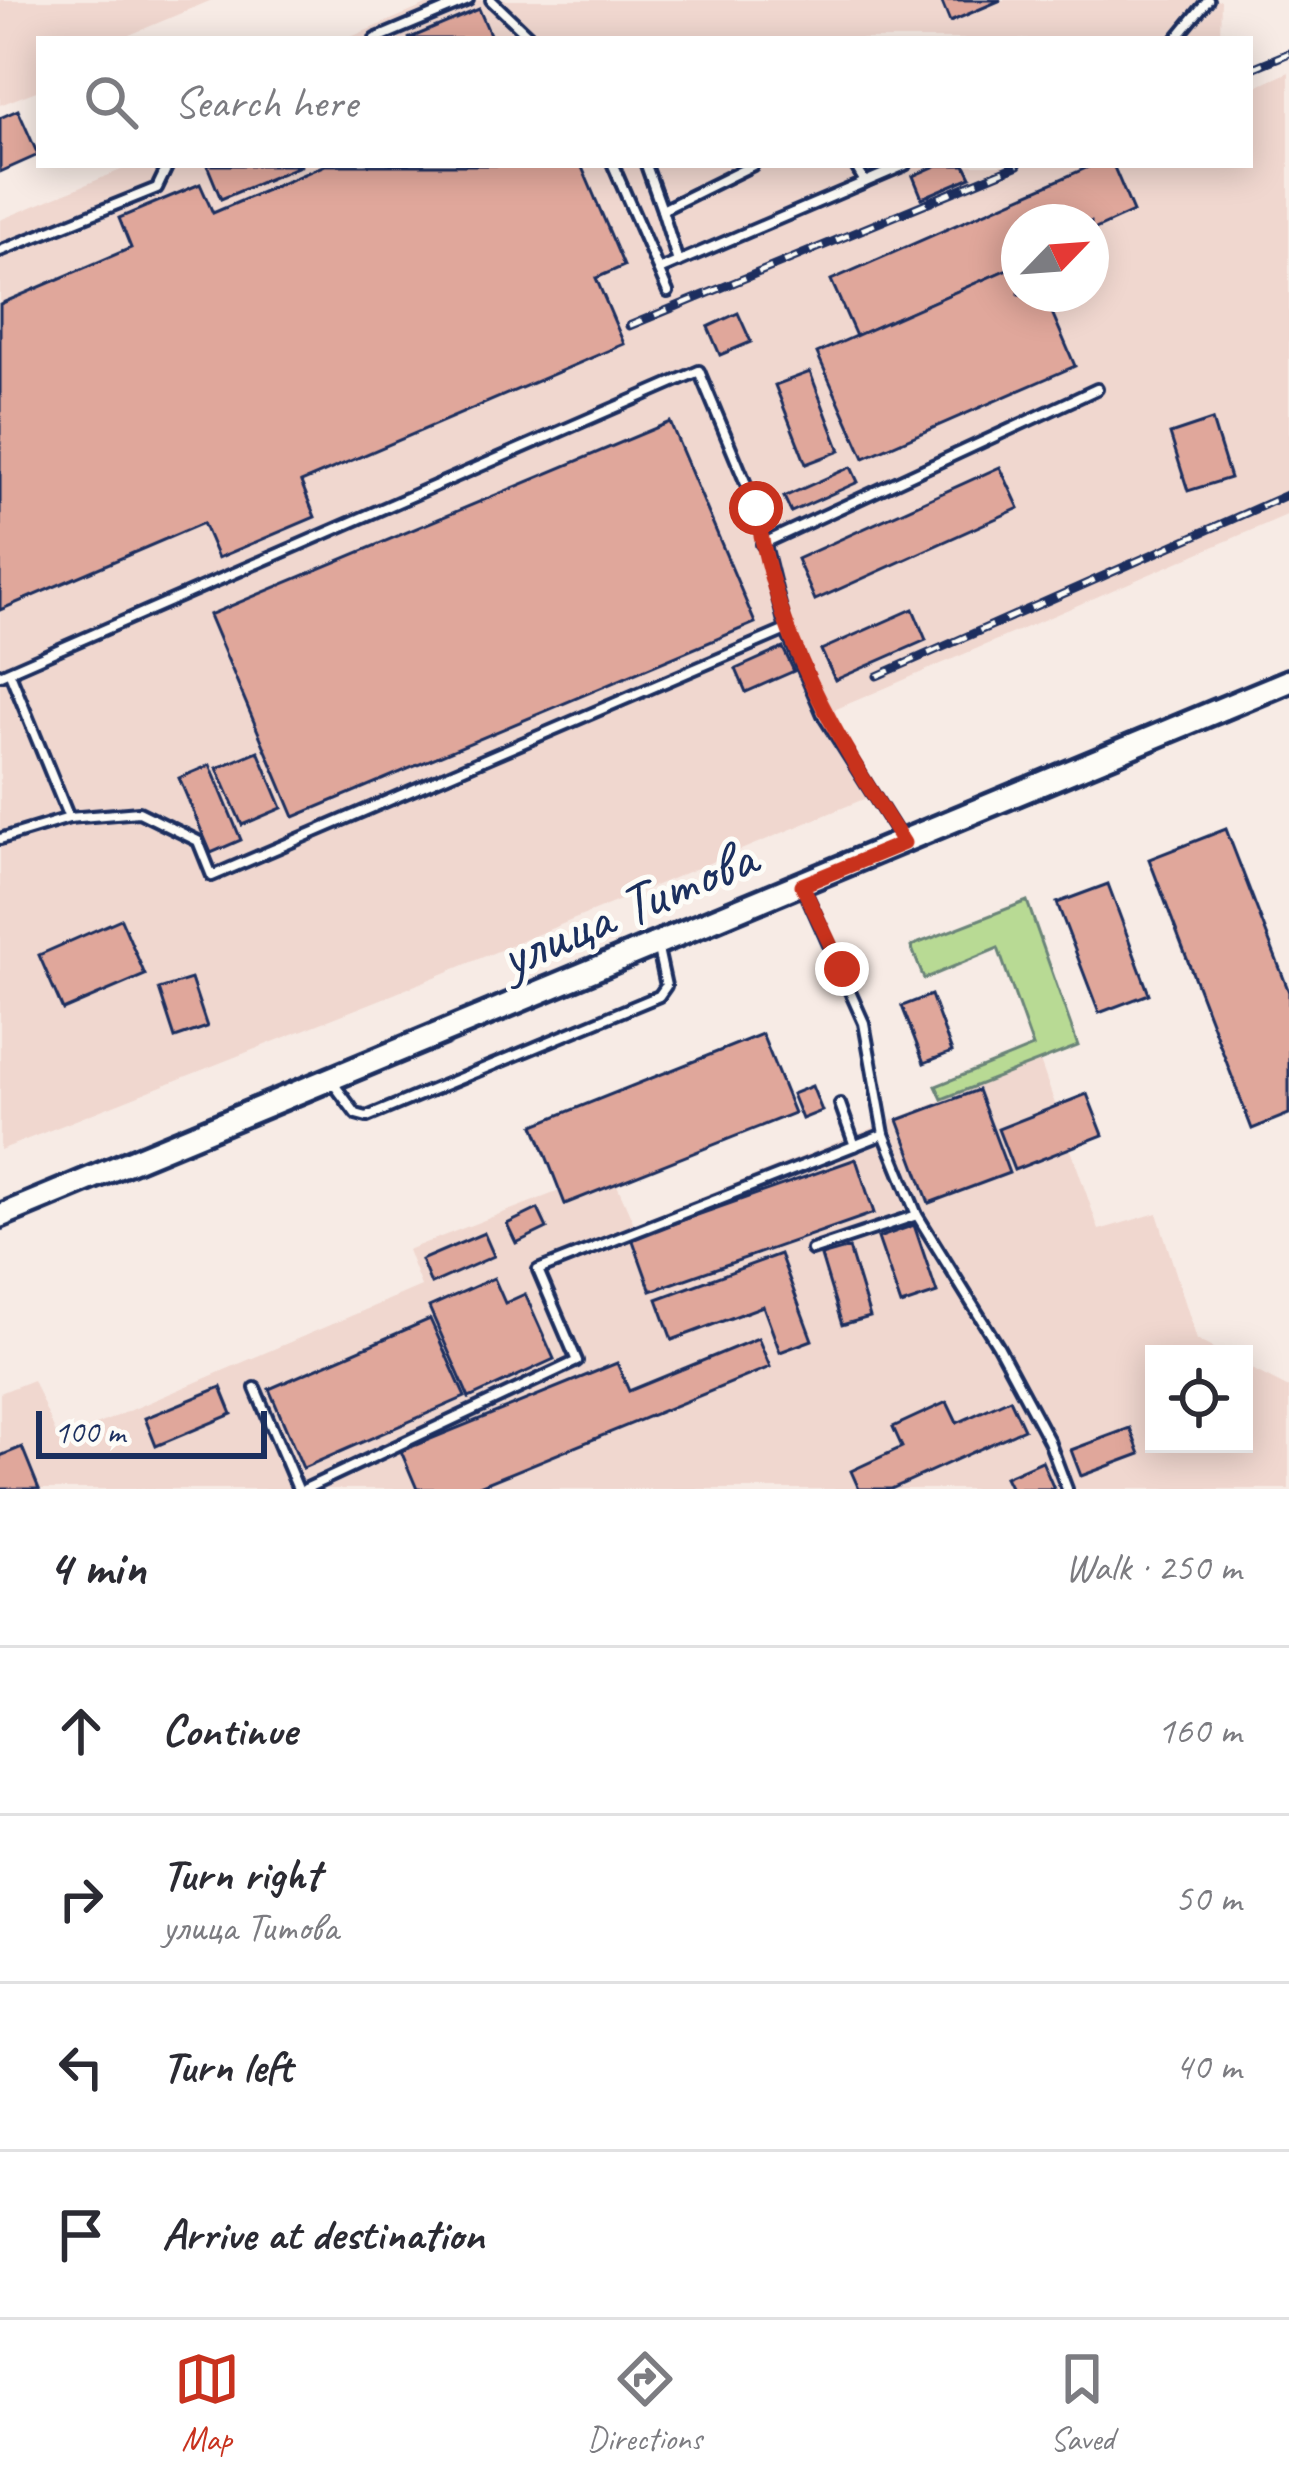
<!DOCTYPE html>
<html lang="en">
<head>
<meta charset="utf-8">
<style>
  body { margin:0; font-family:Caveat,sans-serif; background:#f7f7f7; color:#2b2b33 }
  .controls { position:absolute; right:36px; bottom:36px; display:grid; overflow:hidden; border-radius:0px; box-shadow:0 6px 30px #0003 }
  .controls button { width:108px; height:108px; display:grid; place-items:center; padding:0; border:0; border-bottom:3px solid #e1e1e2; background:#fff; color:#2b2b33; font:60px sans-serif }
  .compass { position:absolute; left:1001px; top:204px; width:108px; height:108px; border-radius:50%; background:#fff; box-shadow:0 6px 30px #0003; rotate:65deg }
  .scale { position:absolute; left:36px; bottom:30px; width:231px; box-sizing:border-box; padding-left:12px; border:6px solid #1b2f5e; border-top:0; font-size:33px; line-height:42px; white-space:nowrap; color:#1b2f5e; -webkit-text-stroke:9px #fdfcf7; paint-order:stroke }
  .stop { position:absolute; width:36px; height:36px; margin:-27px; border:9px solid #c8321e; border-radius:50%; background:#fff }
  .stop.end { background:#c8321e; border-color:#fff; box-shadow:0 3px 12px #0008 }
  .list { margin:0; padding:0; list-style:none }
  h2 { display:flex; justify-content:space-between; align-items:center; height:156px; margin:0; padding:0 48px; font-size:51px }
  h2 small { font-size:39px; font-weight:400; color:#7c7c81 }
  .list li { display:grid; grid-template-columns:78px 1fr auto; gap:36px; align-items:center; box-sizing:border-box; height:168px; padding:0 48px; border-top:3px solid #e1e1e2 }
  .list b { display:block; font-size:45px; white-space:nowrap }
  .list p { margin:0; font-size:39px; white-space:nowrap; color:#7c7c81 }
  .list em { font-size:39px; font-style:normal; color:#7c7c81 }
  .icon { flex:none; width:66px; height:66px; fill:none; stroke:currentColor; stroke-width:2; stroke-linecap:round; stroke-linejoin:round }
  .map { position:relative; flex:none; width:1289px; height:1489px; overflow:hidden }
  .search { position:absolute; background:#fff; box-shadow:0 6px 30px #0003; left:36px; right:36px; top:36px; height:132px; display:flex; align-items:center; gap:30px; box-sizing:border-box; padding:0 42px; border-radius:0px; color:#7c7c81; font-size:45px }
  .sheet { height:828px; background:#fff }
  nav { display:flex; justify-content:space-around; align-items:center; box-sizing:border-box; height:168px; border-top:3px solid #e1e1e2; background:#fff; font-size:33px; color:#7c7c81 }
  nav a { display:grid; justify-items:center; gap:6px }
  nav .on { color:#c8321e }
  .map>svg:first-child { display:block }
  .built { fill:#f0d7cf; fill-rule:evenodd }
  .green { fill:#b8da94; stroke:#6a8479; stroke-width:3 }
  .building { fill:#e0a79b; stroke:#1b2f5e; stroke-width:3 }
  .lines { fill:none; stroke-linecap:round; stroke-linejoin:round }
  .service-casing { stroke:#1b2f5e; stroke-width:16 }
  .secondary-casing { stroke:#1b2f5e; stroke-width:30 }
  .service { stroke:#fdfcf7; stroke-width:8 }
  .secondary { stroke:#fdfcf7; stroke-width:21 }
  .rail-casing { stroke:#1b2f5e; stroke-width:9 }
  .rail { stroke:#fdfcf7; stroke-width:4.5; stroke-dasharray:14; stroke-linecap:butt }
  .route { stroke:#c8321e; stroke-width:15 }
  .labels { text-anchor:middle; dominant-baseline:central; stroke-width:10; stroke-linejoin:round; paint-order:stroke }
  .street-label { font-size:60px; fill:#1b2f5e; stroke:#fdfcf7 }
</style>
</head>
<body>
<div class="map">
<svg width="1289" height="1489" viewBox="0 0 1289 1489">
  <rect width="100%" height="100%" fill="#f7ebe5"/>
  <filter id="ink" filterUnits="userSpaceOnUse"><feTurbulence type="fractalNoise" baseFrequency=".00833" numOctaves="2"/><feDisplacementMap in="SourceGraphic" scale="24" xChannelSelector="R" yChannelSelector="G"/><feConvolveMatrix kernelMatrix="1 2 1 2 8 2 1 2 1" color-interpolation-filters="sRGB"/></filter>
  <g filter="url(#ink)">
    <g class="built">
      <path d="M0,0H212L120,39H39V90L0,105Z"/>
      <path d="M438,0H1221L1220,39H346Z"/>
      <path d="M1289,72V514L834,710L871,796L394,994L0,1150V220L133,165H1250V90ZM1019,222H1091V294H1019Z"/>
      <path d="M1040,1061L1099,1230L1157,1213L1197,1340L1224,1354H1154V1444H1244V1365L1289,1388V1489H0V1393L33,1380L59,1441L421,1286L407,1250L611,1171L634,1224Z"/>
    </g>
    <path class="green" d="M1027,901L1078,1046L942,1099L936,1086L1033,1047L998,948L924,979L911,946Z"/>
    <g class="building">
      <path d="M941,0H1001L950,22Z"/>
      <path d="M479,9L492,39H408Z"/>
      <path d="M18,110L38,155L0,172V118Z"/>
      <path d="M207,165H302L221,199Z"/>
      <path d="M325,165H581L624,266L596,278L624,344L301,482L315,517L218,558L203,523L0,610V304L131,248L119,218L200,184L213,213Z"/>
      <path d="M938,165H965L971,177L922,198L913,176Z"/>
      <path d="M1093,165H1113L1133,212L1091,231V222H1019V264L856,336L831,280Z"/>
      <path d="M1019,264V294H1044L1075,366L864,458L817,353Z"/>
      <path d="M738,313L751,342L720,355L708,327Z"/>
      <path d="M810,372L840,451L806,464L775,385Z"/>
      <path d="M1212,420L1230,478L1188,491L1170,434Z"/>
      <path d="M670,422L755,623L294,817L209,615Z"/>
      <path d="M851,467L858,482L791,512L784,497Z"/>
      <path d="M1000,467L1019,508L815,600L797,559Z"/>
      <path d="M913,609L926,640L835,680L821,650Z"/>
      <path d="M783,648L794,671L746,692L736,669Z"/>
      <path d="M258,751L282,808L242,825L217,768Z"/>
      <path d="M210,765L241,840L211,853L179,778Z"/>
      <path d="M1226,829L1289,992V1114L1252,1129L1149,859Z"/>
      <path d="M1108,884L1149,994L1099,1013L1057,903Z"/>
      <path d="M121,919L145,975L63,1010L39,955Z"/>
      <path d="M191,979L207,1027L175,1038L159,989Z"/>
      <path d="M931,995L952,1052L924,1063L902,1006Z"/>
      <path d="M762,1034L794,1113L565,1204L534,1125Z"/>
      <path d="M812,1086L822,1111L802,1119L792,1094Z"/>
      <path d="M978,1090L1009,1173L929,1203L898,1120Z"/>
      <path d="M1087,1094L1103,1135L1014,1170L998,1129Z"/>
      <path d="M856,1159L874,1213L651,1291L632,1238Z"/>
      <path d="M538,1209L547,1228L516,1243L507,1224Z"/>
      <path d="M914,1225L937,1293L901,1305L878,1238Z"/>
      <path d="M484,1233L494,1256L431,1284L421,1260Z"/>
      <path d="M849,1248L870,1317L842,1325L821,1256Z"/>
      <path d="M780,1254L812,1340L780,1352L763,1306L672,1340L657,1299Z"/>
      <path d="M494,1278L505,1303L525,1294L554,1359L469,1398L429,1307Z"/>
      <path d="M430,1319L465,1397L303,1468L269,1389Z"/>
      <path d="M758,1338L770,1367L472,1489H417L401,1451L617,1363L629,1391Z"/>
      <path d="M221,1387L232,1414L156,1446L145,1418Z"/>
      <path d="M1010,1399L1024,1429L891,1489H859L851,1471L902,1447L893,1427L947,1402L957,1423Z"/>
      <path d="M1130,1428L1140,1454L1081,1476L1071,1450Z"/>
      <path d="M22,1447L39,1489H0V1456Z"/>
      <path d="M1042,1461L1054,1489H1011L1005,1477Z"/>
    </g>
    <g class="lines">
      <g class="service-casing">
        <g id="service">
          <path d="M491,0L532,39"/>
          <path d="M375,39L468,0"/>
          <path d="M1176,39L1208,0"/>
          <path d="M613,165L668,292"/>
          <path d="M646,165L662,210"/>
          <path d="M855,165L865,182"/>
          <path d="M0,251L157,188L168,165"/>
          <path d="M678,262L662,210L753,165"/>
          <path d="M659,270L905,165"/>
          <path d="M762,544L1097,389"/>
          <path d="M786,630L824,717L900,837"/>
          <path d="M0,675L699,371L756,508L786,630L212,876L198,841L139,812L69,818L9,671"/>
          <path d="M0,839L69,818"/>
          <path d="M803,887L864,1023L884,1134"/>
          <path d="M333,1083L356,1114L367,1117L659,996L666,986L658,949"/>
          <path d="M840,1104L855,1146"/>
          <path d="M812,1250L917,1215"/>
          <path d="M255,1388L298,1489"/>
          <path d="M305,1489L577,1361L538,1270L884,1134L917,1215L998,1346L1049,1441L1067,1489"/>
        </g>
      </g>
      <g class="secondary-casing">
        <path id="secondary" d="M0,1216L1289,681"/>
      </g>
      <use href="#service" class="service"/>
      <use href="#secondary" class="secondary"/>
      <g class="rail-casing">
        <g id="rail">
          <path d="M1250,69L1289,53"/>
          <path d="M629,326L1018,165"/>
          <path d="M877,676L1289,494"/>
        </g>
      </g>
      <use href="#rail" class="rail"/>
    </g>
  </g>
  <g class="lines" filter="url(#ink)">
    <path class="route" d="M756,508C777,639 834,734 904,843L802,885L842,969"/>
  </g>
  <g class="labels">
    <g class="street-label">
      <text transform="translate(627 907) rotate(-23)">улица Титова</text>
    </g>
  </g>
</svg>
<div class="controls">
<button><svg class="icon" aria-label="locate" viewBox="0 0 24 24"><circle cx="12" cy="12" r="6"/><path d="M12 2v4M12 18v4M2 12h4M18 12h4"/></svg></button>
</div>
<svg class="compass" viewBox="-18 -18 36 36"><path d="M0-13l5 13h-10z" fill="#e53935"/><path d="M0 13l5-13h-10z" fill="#7c7c81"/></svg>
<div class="scale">100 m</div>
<div class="stop" style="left:756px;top:508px"></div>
<div class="stop end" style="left:842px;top:969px"></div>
<div class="search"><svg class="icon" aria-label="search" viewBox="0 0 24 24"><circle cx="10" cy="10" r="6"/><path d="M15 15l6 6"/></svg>Search here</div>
</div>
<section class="sheet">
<h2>4 min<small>Walk · 250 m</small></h2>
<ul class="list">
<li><svg class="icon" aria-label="ahead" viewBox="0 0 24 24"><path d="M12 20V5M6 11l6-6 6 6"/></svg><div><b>Continue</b></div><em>160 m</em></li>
<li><svg class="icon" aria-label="right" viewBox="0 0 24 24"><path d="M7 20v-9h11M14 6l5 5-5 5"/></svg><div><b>Turn right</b><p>улица Титова</p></div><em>50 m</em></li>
<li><svg class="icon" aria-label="left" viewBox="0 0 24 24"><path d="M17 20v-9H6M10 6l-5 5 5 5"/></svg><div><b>Turn left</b></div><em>40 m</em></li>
<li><svg class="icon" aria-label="arrive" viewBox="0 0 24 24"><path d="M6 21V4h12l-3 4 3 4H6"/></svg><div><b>Arrive at destination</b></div></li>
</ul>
</section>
<nav>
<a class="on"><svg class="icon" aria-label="map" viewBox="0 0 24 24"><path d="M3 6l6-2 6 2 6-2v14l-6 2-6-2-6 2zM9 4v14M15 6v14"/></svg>Map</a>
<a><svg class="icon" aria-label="directions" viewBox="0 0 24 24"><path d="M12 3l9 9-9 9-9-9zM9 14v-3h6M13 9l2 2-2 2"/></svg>Directions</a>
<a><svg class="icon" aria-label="saved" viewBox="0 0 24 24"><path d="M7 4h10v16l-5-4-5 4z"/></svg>Saved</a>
</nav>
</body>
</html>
